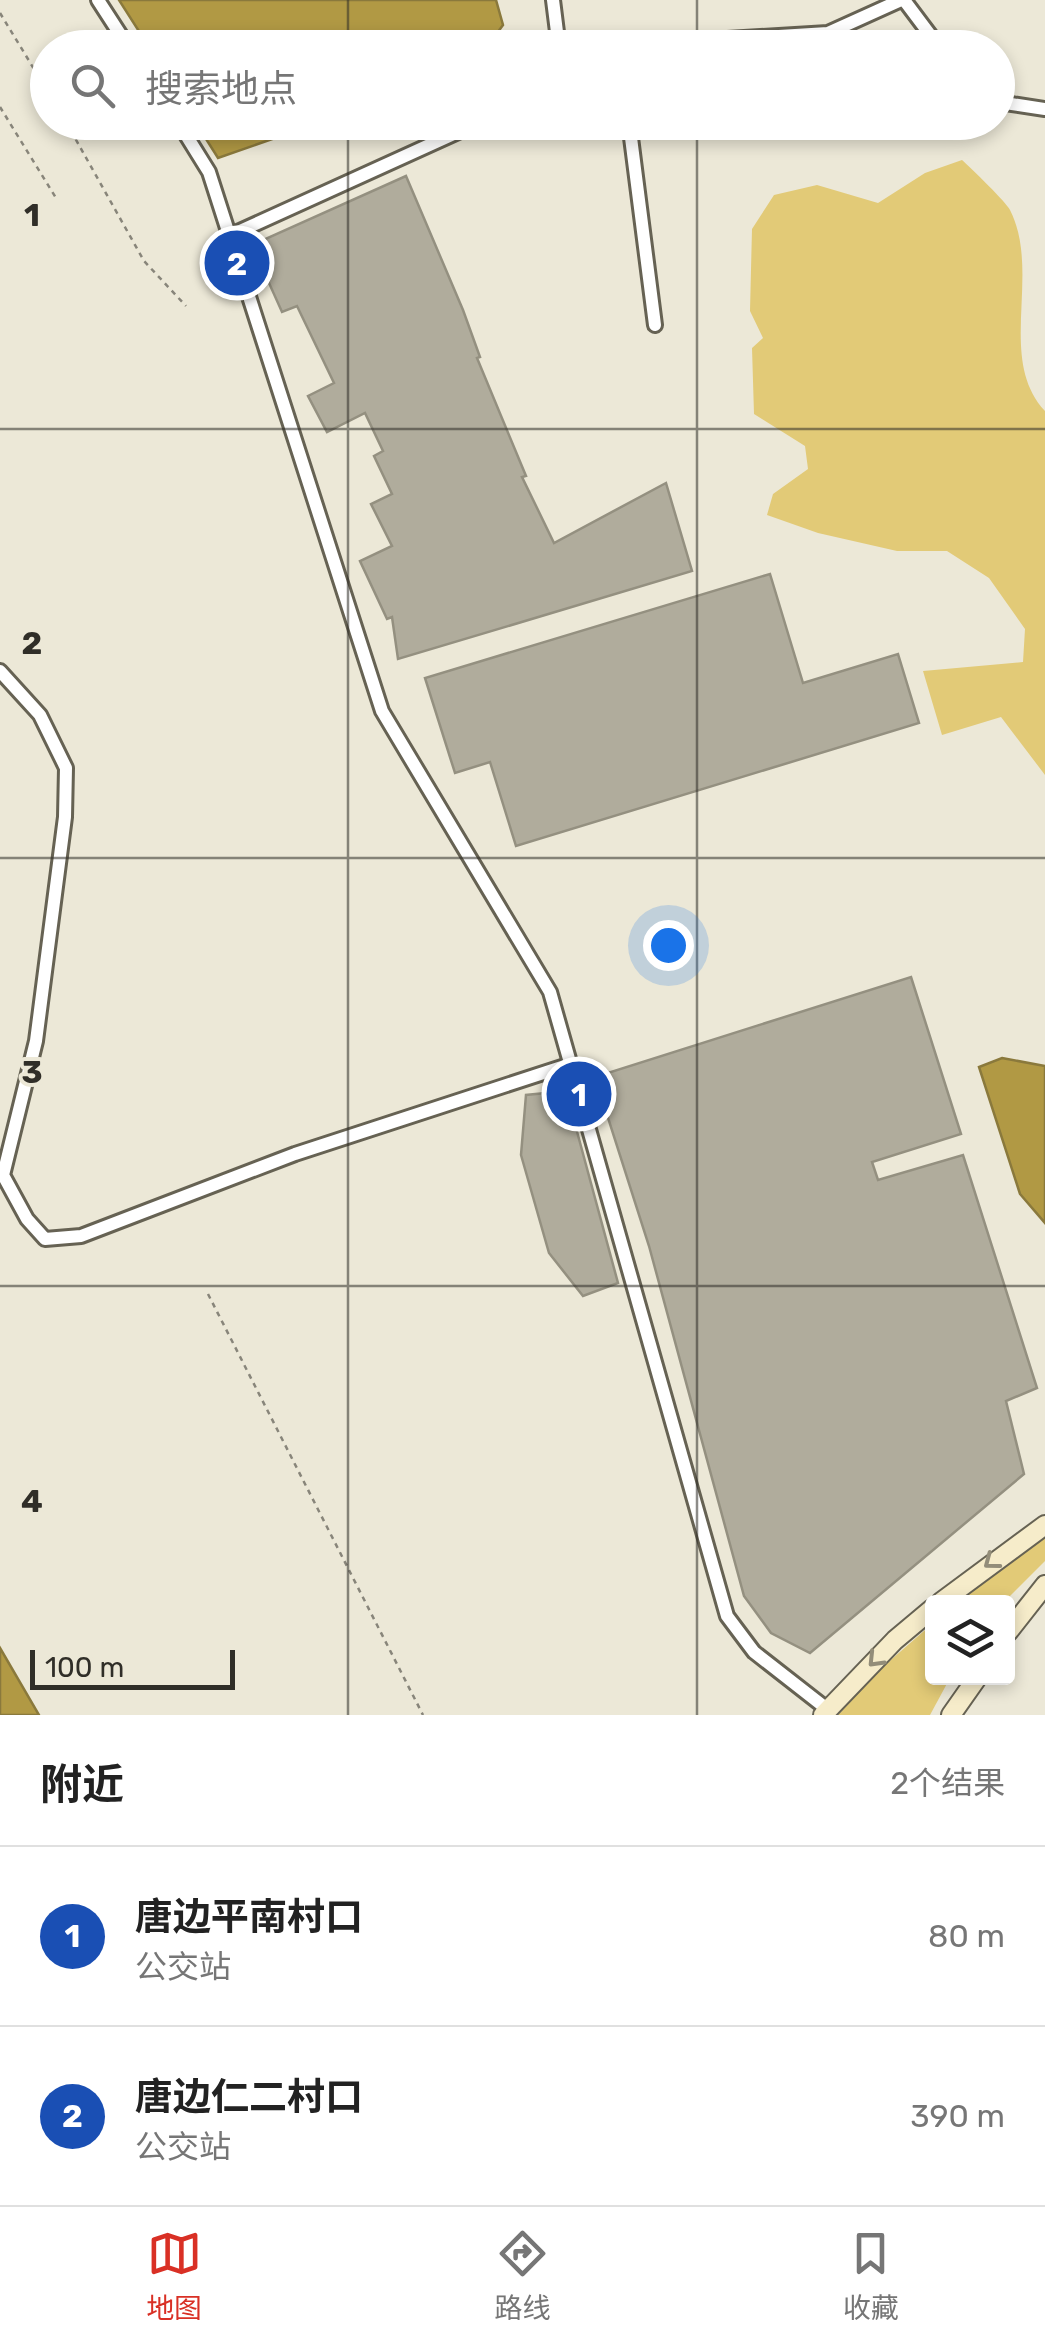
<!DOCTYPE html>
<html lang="zh">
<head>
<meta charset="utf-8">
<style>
  body { margin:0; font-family:Rubik,"Noto Sans SC",sans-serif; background:#f2f2f2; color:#222 }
  .controls { position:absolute; right:30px; bottom:30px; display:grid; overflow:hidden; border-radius:10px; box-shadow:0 5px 15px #0003 }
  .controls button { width:90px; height:90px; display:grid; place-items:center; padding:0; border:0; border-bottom:2px solid #e0e0e0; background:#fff; color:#222; font:50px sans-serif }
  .scale { position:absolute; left:30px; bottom:25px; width:205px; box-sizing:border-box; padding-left:10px; border:5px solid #302e28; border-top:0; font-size:28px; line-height:35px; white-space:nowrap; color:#302e28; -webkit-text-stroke:8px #ece8d7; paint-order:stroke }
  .you { position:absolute; left:668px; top:945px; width:35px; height:35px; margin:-25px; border:8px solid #fff; border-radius:50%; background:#1a73e8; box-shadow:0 0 0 15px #1a73e833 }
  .badge { display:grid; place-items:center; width:65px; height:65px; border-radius:50%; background:#d93025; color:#fff; font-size:32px; font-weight:700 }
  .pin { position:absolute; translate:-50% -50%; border:5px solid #fff; box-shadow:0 2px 10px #0006 }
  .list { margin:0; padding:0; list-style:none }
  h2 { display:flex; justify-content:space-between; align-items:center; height:130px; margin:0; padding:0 40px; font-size:42px }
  h2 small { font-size:32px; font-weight:400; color:#767676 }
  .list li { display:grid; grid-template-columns:65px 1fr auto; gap:30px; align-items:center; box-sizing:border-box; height:180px; padding:0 40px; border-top:2px solid #e0e0e0 }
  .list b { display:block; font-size:38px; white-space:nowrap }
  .list p { margin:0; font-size:32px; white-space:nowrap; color:#767676 }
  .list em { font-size:32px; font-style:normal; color:#767676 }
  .icon { flex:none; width:55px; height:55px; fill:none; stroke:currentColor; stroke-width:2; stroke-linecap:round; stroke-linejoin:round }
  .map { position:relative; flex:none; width:1045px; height:1715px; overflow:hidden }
  .search { position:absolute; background:#fff; box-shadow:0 5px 15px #0003; left:30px; right:30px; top:30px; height:110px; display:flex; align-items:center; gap:25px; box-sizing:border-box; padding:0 35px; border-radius:55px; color:#767676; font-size:38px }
  .sheet { height:490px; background:#fff }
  nav { display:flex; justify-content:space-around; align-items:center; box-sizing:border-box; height:140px; border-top:2px solid #e0e0e0; background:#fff; font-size:28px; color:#767676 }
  nav a { display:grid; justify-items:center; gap:5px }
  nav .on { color:#d93025 }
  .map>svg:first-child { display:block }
  .green { fill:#e2ca77 }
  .water { fill:#b19944; stroke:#8a793c; stroke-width:2.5 }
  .building { fill:#b0ac9c; stroke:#949080; stroke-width:2.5 }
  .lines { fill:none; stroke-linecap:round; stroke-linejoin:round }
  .minor-casing { stroke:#666253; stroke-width:18 }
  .secondary-casing { stroke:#666253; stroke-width:22 }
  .path { stroke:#88857a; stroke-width:2.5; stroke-dasharray:5 5; stroke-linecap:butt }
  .minor { stroke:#fff; stroke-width:12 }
  .secondary { stroke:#f6ecca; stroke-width:18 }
  .oneway { stroke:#938d79 }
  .grid { fill:none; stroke:#302e28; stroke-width:2.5; stroke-opacity:0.55 }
  .grid-label { font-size:32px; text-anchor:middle; font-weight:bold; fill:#302e28; stroke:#ece8d7; stroke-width:8; stroke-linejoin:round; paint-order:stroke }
</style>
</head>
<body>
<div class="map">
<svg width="1045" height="1715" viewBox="0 0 1045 1715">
  <rect width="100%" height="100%" fill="#ece8d7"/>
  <g class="green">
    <path d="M962,160C971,168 1007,203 1010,210C1042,274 996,358 1045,411V775L1001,717L942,735L923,671L1023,662L1025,629L989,578L947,551H897L818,533L767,515L773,494L808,469L805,446L754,414L752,348L763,338L750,311L752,229L774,195L817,185L878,203L925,173Z"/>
    <path d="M1045,1536V1561L1004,1602H957Z"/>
    <path d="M932,1624V1678H950L930,1715H838L877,1672Z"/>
  </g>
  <g class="water">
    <path d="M119,0H496L503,25L492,40L462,47H149Z"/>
    <path d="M196,123H318L218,158Z"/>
    <path d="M1002,1058L1045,1066V1223L1020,1194L979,1067Z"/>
    <path d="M0,1648L39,1715H0Z"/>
  </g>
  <g class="building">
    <path d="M406,176L463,310L480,357L477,358L526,476L522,477L554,543L666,483L692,571L398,659L392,617L387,619L360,561L392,546L371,504L392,494L374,456L383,451L365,413L327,432L308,396L334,383L297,306L282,312L252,245Z"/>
    <path d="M770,574L803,683L898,654L919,723L516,846L490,762L455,773L425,678Z"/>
    <path d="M911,977L961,1134L872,1162L878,1180L963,1155L1037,1388L1006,1401L1024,1474L810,1653L771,1633L744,1596L649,1246L595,1077Z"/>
    <path d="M566,1091L618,1283L583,1296L549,1253L521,1155L526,1095Z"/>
  </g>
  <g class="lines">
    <g class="minor-casing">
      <g id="minor">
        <path d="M98,0L129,48"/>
        <path d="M553,0L559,48"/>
        <path d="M904,0L940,48"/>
        <path d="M658,48L661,43L828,33L901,0"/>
        <path d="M998,102L1045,109"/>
        <path d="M178,122L209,172L382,711L550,992L727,1616L754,1652L827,1709"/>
        <path d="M629,122L655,325"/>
        <path d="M229,236L480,122"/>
        <path d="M0,671L40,715L66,768L65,817L36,1041L3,1175L27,1219L45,1239L81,1236L295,1154L571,1064"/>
      </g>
    </g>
    <g class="secondary-casing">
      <g id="secondary">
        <path d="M941,1602L1045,1525"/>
        <path d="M1008,1632L1045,1585"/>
        <path d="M823,1715L895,1640L932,1609"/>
        <path d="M951,1715L977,1678"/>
      </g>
    </g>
    <g class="path">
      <path d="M0,13L48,92"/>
      <path d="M0,107L56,198"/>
      <path d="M66,122L144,261L186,306"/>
      <path d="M208,1294L423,1715"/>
    </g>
    <use href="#minor" class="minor"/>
    <use href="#secondary" class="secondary"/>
  </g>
  <defs><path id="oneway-chevron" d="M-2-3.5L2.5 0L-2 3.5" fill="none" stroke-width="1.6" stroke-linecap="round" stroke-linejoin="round" transform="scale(2.5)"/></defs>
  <g class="oneway">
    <use href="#oneway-chevron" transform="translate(991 1562) rotate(143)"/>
    <use href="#oneway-chevron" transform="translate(875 1660) rotate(134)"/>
  </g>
  <path class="grid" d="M348,0V48M697,0V48M348,122V1715M697,122V1715M0,429H1045M0,858H1045M0,1286H1045"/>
  <g class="grid-label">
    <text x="32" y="226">1</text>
    <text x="32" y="654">2</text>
    <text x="32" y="1083">3</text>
    <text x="32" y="1512">4</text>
  </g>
</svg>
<div class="controls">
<button><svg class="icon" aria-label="layers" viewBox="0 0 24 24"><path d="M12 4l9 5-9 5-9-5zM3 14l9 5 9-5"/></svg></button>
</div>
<div class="scale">100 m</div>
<div class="you"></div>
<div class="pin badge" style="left:579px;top:1094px;background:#1a4fb4">1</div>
<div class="pin badge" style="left:237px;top:263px;background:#1a4fb4">2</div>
<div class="search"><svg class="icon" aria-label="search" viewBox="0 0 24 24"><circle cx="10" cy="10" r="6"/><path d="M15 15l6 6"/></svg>搜索地点</div>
</div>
<section class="sheet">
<h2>附近<small>2个结果</small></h2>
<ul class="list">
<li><span class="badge" style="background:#1a4fb4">1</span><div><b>唐边平南村口</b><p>公交站</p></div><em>80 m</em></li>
<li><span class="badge" style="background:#1a4fb4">2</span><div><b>唐边仁二村口</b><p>公交站</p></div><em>390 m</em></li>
</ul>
</section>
<nav>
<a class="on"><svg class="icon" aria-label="map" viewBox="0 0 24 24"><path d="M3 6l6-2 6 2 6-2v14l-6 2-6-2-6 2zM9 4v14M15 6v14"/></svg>地图</a>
<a><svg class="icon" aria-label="directions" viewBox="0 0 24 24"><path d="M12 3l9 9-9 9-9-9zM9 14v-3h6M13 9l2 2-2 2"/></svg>路线</a>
<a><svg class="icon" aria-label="saved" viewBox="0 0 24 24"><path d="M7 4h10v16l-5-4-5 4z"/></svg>收藏</a>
</nav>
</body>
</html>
